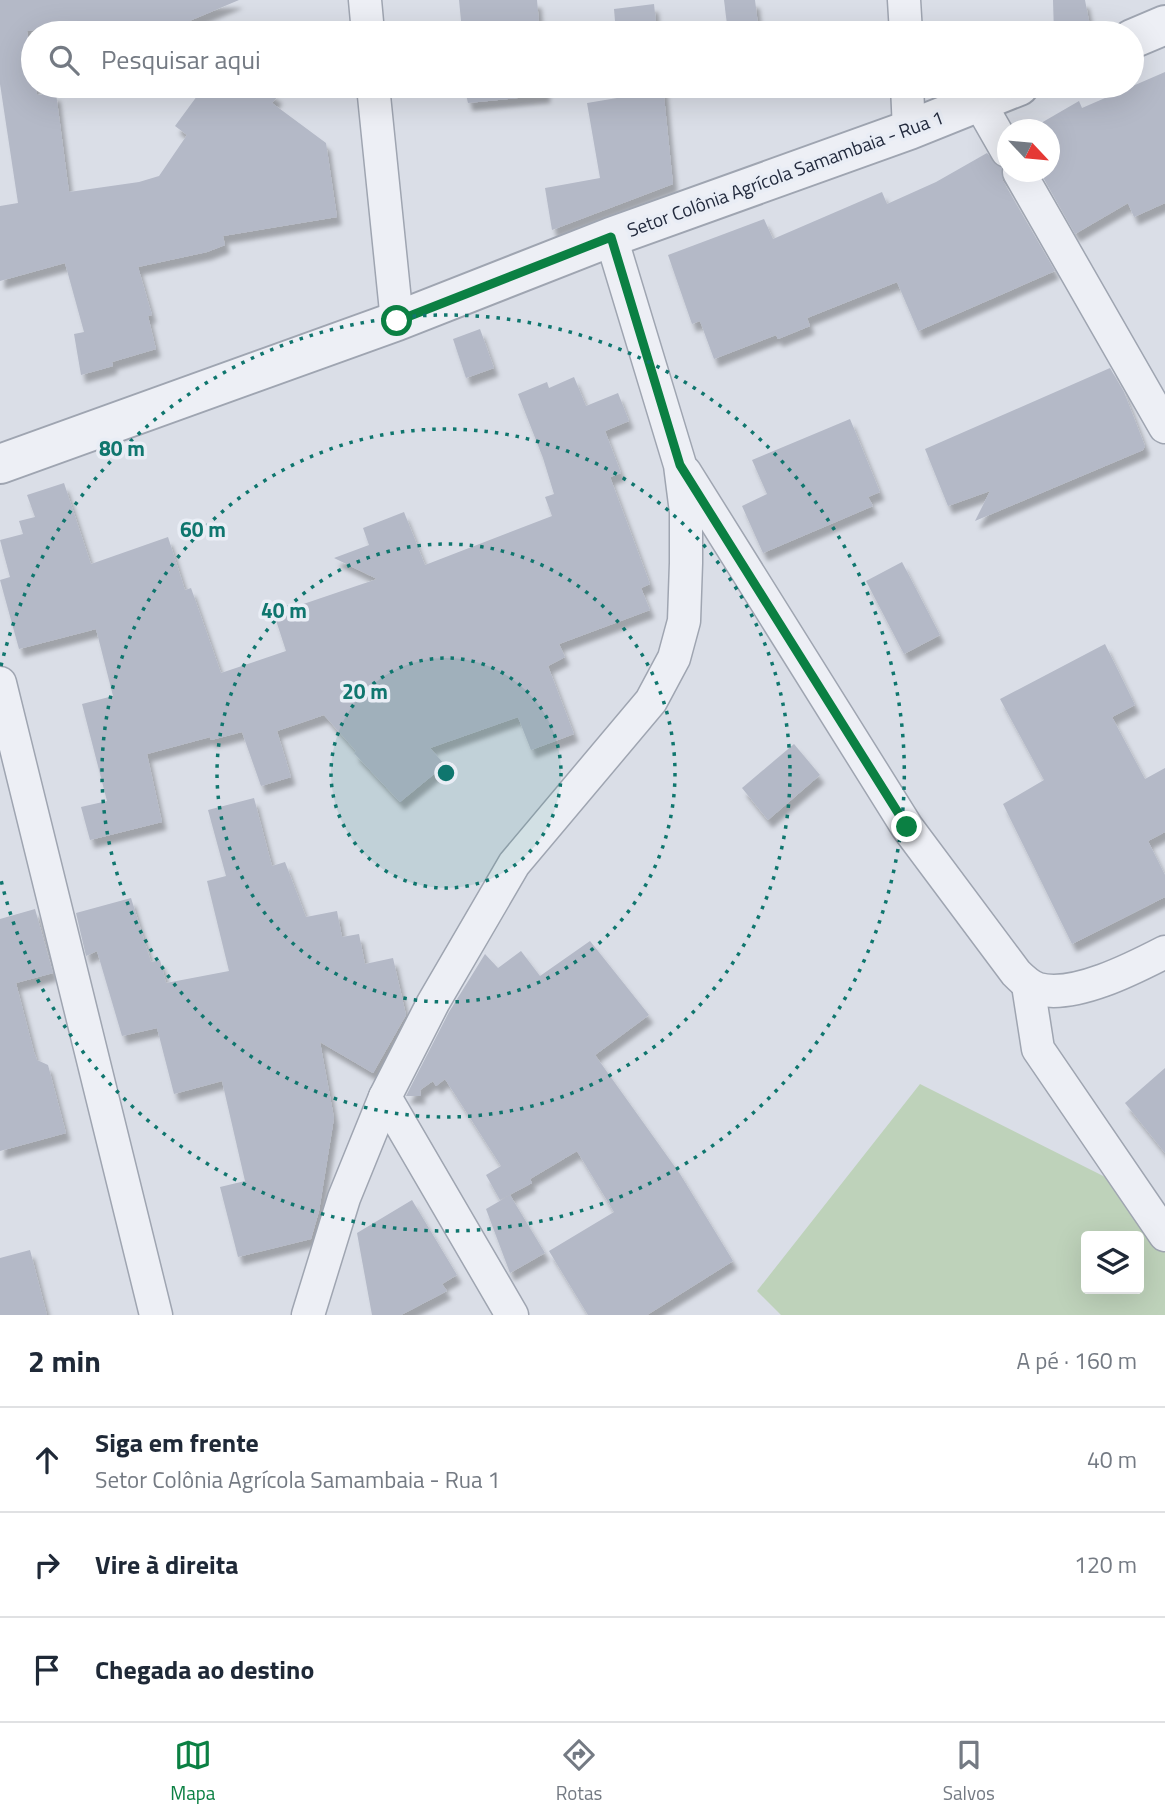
<!DOCTYPE html>
<html lang="pt">
<head>
<meta charset="utf-8">
<style>
  body { margin:0; font-family:"Titillium Web",sans-serif; background:#f2f2f3; color:#1f2937 }
  .controls { position:absolute; right:21px; bottom:21px; display:grid; overflow:hidden; border-radius:7px; box-shadow:0 7px 28px #0002 }
  .controls button { width:63px; height:63px; display:grid; place-items:center; padding:0; border:0; border-bottom:2px solid #e0e1e3; background:#fff; color:#1f2937; font:35px sans-serif }
  .compass { position:absolute; left:997px; top:119px; width:63px; height:63px; border-radius:50%; background:#fff; box-shadow:0 7px 28px #0002; rotate:116deg }
  .stop { position:absolute; width:21px; height:21px; margin:-16px; border:5px solid #0b8043; border-radius:50%; background:#fff }
  .stop.end { background:#0b8043; border-color:#fff; box-shadow:0 2px 7px #0008 }
  .list { margin:0; padding:0; list-style:none }
  h2 { display:flex; justify-content:space-between; align-items:center; height:91px; margin:0; padding:0 28px; font-size:30px }
  h2 small { font-size:23px; font-weight:400; color:#747a83 }
  .list li { display:grid; grid-template-columns:46px 1fr auto; gap:21px; align-items:center; box-sizing:border-box; height:105px; padding:0 28px; border-top:2px solid #e0e1e3 }
  .list b { display:block; font-size:26px; white-space:nowrap }
  .list p { margin:0; font-size:23px; white-space:nowrap; color:#747a83 }
  .list em { font-size:23px; font-style:normal; color:#747a83 }
  .icon { flex:none; width:38px; height:38px; fill:none; stroke:currentColor; stroke-width:2; stroke-linecap:round; stroke-linejoin:round }
  .map { position:relative; flex:none; width:1165px; height:1315px; overflow:hidden }
  .search { position:absolute; background:#fff; box-shadow:0 7px 28px #0002; left:21px; right:21px; top:21px; height:77px; display:flex; align-items:center; gap:18px; box-sizing:border-box; padding:0 24px; border-radius:38px; color:#747a83; font-size:26px }
  .sheet { height:406px; background:#fff }
  nav { display:flex; justify-content:space-around; align-items:center; box-sizing:border-box; height:98px; border-top:2px solid #e0e1e3; background:#fff; font-size:19px; color:#747a83 }
  nav a { display:grid; justify-items:center; gap:4px }
  nav .on { color:#0b8043 }
  .map>svg:first-child { display:block }
  .green { fill:#bed2ba; fill-rule:evenodd }
  .building { fill:#b4b9c7; filter:url(#shadow) }
  .lines { fill:none; stroke-linecap:round; stroke-linejoin:round }
  .minor-casing { stroke:#9fa5b1; stroke-width:35 }
  .tertiary-casing { stroke:#9fa5b1; stroke-width:42 }
  .minor { stroke:#edeff5; stroke-width:32 }
  .tertiary { stroke:#edeff5; stroke-width:38 }
  .route { stroke:#0b8043; stroke-width:9 }
  .ring { fill:none; stroke:#0f766e; stroke-width:3.5; stroke-dasharray:3.5 7 }
  .labels { text-anchor:middle; dominant-baseline:central; stroke-width:7; stroke-linejoin:round; paint-order:stroke }
  .street-label { font-size:19px; fill:#232b3e; stroke:#e9edf5 }
  .centre { fill:#0f766e; stroke:#e9edf5; stroke-width:3.5 }
  .ring-label { font-size:21px; text-anchor:middle; font-weight:bold; fill:#0f766e; stroke:#e9edf5; stroke-width:7; stroke-linejoin:round; paint-order:stroke }
</style>
</head>
<body>
<div class="map">
<svg width="1165" height="1315" viewBox="0 0 1165 1315">
  <defs>
    <filter id="shadow"><feDropShadow dx="4.5" dy="8" stdDeviation="2" flood-color="#0004"/></filter>
  </defs>
  <rect width="100%" height="100%" fill="#dadee7"/>
  <path class="green" d="M920,1084L1165,1207V1315H781L757,1291ZM1086,1236H1139V1289H1086Z"/>
  <g class="building">
    <path d="M0,0H23V3V0H239L161,33H106L100,21L27,31L37,95L56,93L69,192L139,182L159,176L187,135L175,126L200,92L227,86H263L278,96L272,103L326,143L337,217L223,236L225,245L207,252L138,267L152,315L148,316L156,349L112,362L113,366L81,375L74,334L84,332L65,263L0,281V206L18,203L0,84Z"/>
    <path d="M459,0H537L540,33H453L462,31Z"/>
    <path d="M724,0H755L759,33H728Z"/>
    <path d="M1053,0H1085L1090,26L1070,33H1054Z"/>
    <path d="M654,4L657,33H616L614,9Z"/>
    <path d="M1165,72V203L1134,217L1128,203L1075,234L1040,172H1049V130H1029L1079,101L1082,108Z"/>
    <path d="M464,86H545L546,95L468,103Z"/>
    <path d="M622,86H663L673,184L552,230L545,188L600,178L587,103L623,97Z"/>
    <path d="M987,153L1002,168L1003,181L1055,271L918,331L897,282L807,318L810,326L778,339L776,335L714,359L700,321L692,324L668,255L764,219L773,239L882,192L887,204L936,182Z"/>
    <path d="M480,329L494,368L466,378L453,339Z"/>
    <path d="M1110,368L1124,392L1145,446L1143,450L975,521L990,491L948,506L925,449Z"/>
    <path d="M574,377L586,406L618,393L629,421L605,431L621,473L610,477L650,584L641,588L650,610L559,644L565,657L548,666L574,734L531,750L518,717L430,748L445,765L400,802L354,753L356,751L324,715L277,731L291,777L261,786L242,732L211,740L210,737L147,754L162,822L90,840L81,807L107,801L82,704L113,696L96,629L19,649L0,580L10,577L0,540L23,534L19,521L35,517L27,495L64,483L91,564L168,537L185,590L191,588L221,673L286,651L274,614L377,579L334,558L369,545L363,528L404,512L425,565L552,516L545,497L554,494L543,458L518,394L547,382L549,388Z"/>
    <path d="M850,419L880,492L868,497L873,506L763,553L742,506L767,494L752,460Z"/>
    <path d="M902,562L940,635L904,654L866,581Z"/>
    <path d="M1105,644L1135,705L1112,717L1145,779L1165,768V832L1148,841L1165,875V897L1072,944L1003,804L1044,780L1000,699Z"/>
    <path d="M794,744L820,775L768,820L742,788Z"/>
    <path d="M254,798L272,866L285,862L306,917L337,911L342,937L359,934L365,964L393,958L406,1015L373,1073L320,1042L334,1118L319,1211L311,1239L238,1257L220,1187L245,1181L222,1081L174,1094L157,1028L122,1036L97,951L86,956L76,913L131,898L151,962L160,960L166,983L229,971L207,881L226,876L208,810Z"/>
    <path d="M35,909L53,973L16,983L34,1052L37,1060L48,1065L66,1133L0,1151V919Z"/>
    <path d="M590,941L649,1015L595,1055L680,1174L733,1261L647,1315H588L549,1251L614,1212L577,1151L530,1179L532,1183L500,1200L486,1175L501,1166L445,1079L436,1086L433,1081L420,1090L421,1096H406L449,1012L485,954L498,968L521,951L540,976Z"/>
    <path d="M1165,1068V1153L1125,1103Z"/>
    <path d="M510,1195L545,1253L510,1273L486,1209Z"/>
    <path d="M412,1200L457,1275L442,1284L447,1291L401,1315H372L357,1233Z"/>
    <path d="M30,1250L47,1315H0V1258Z"/>
  </g>
  <g class="lines">
    <g class="minor-casing">
      <g id="minor">
        <path d="M365,0L368,33"/>
        <path d="M904,0L906,33"/>
        <path d="M373,86L397,321"/>
        <path d="M907,86L909,130"/>
        <path d="M979,102L1007,151"/>
        <path d="M1019,172L1165,427"/>
        <path d="M685,472L907,827L1016,973C1023,980 1029,986 1038,989C1074,999 1134,968 1165,952"/>
        <path d="M0,683L156,1315"/>
        <path d="M1028,985L1038,1049L1165,1235"/>
        <path d="M385,1097L512,1315"/>
        <path d="M308,1315L344,1198L385,1097L433,1003L514,864L651,701L674,658L684,621L686,563V512L680,465L611,237"/>
      </g>
    </g>
    <g class="tertiary-casing">
      <g id="tertiary">
        <path d="M1132,39L1165,25"/>
        <path d="M0,464L397,321L611,237L909,130L1019,86"/>
      </g>
    </g>
    <use href="#minor" class="minor"/>
    <use href="#tertiary" class="tertiary"/>
  </g>
  <g class="lines">
    <path class="route" d="M397,321L611,237L680,465L907,827"/>
  </g>
  <circle cx="446" cy="773" r="115" fill="#0f766e" fill-opacity=".12"/>
  <g class="ring">
    <circle cx="446" cy="773" r="115"/>
    <circle cx="446" cy="773" r="229"/>
    <circle cx="446" cy="773" r="344"/>
    <path d="M1 666A458 458 0 1 1 1 880"/>
  </g>
  <g class="labels">
    <g class="street-label">
      <text transform="translate(785 173) rotate(-20)">Setor Colônia Agrícola Samambaia - Rua 1</text>
    </g>
  </g>
  <circle cx="446" cy="773" r="10" class="centre"/>
  <g class="ring-label">
    <text x="122" y="456">80 m</text>
    <text x="203" y="537">60 m</text>
    <text x="284" y="618">40 m</text>
    <text x="365" y="699">20 m</text>
  </g>
</svg>
<div class="controls">
<button><svg class="icon" aria-label="layers" viewBox="0 0 24 24"><path d="M12 4l9 5-9 5-9-5zM3 14l9 5 9-5"/></svg></button>
</div>
<svg class="compass" viewBox="-18 -18 36 36"><path d="M0-13l5 13h-10z" fill="#e53935"/><path d="M0 13l5-13h-10z" fill="#747a83"/></svg>
<div class="stop" style="left:397px;top:321px"></div>
<div class="stop end" style="left:907px;top:827px"></div>
<div class="search"><svg class="icon" aria-label="search" viewBox="0 0 24 24"><circle cx="10" cy="10" r="6"/><path d="M15 15l6 6"/></svg>Pesquisar aqui</div>
</div>
<section class="sheet">
<h2>2 min<small>A pé · 160 m</small></h2>
<ul class="list">
<li><svg class="icon" aria-label="ahead" viewBox="0 0 24 24"><path d="M12 20V5M6 11l6-6 6 6"/></svg><div><b>Siga em frente</b><p>Setor Colônia Agrícola Samambaia - Rua 1</p></div><em>40 m</em></li>
<li><svg class="icon" aria-label="right" viewBox="0 0 24 24"><path d="M7 20v-9h11M14 6l5 5-5 5"/></svg><div><b>Vire à direita</b></div><em>120 m</em></li>
<li><svg class="icon" aria-label="arrive" viewBox="0 0 24 24"><path d="M6 21V4h12l-3 4 3 4H6"/></svg><div><b>Chegada ao destino</b></div></li>
</ul>
</section>
<nav>
<a class="on"><svg class="icon" aria-label="map" viewBox="0 0 24 24"><path d="M3 6l6-2 6 2 6-2v14l-6 2-6-2-6 2zM9 4v14M15 6v14"/></svg>Mapa</a>
<a><svg class="icon" aria-label="directions" viewBox="0 0 24 24"><path d="M12 3l9 9-9 9-9-9zM9 14v-3h6M13 9l2 2-2 2"/></svg>Rotas</a>
<a><svg class="icon" aria-label="saved" viewBox="0 0 24 24"><path d="M7 4h10v16l-5-4-5 4z"/></svg>Salvos</a>
</nav>
</body>
</html>
